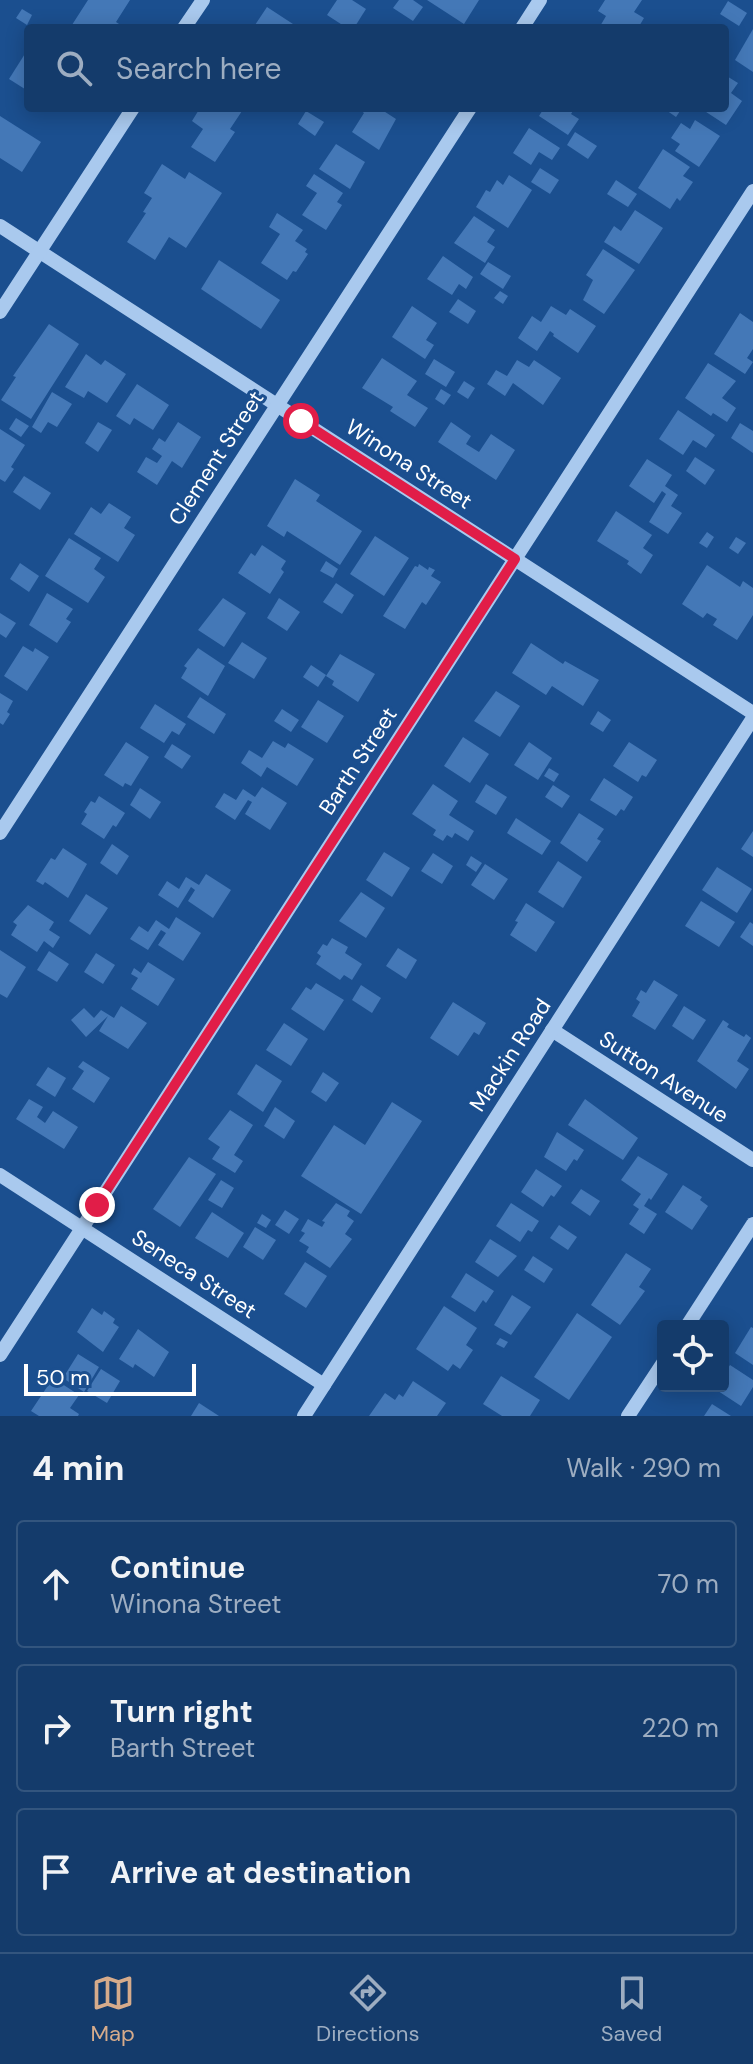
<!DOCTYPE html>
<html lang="en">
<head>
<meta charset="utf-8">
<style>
  body { margin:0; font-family:"DM Sans",sans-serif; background:#214673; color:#f1f3f6 }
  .controls { position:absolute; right:24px; bottom:24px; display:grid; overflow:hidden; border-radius:8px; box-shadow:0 4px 20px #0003 }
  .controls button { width:72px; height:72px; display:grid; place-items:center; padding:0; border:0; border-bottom:2px solid #33557e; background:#143b6b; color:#f1f3f6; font:40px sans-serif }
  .scale { position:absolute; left:24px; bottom:20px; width:172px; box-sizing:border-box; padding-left:8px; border:4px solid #fff; border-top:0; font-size:22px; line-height:28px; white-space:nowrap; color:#fff; -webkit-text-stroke:6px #1b4f8f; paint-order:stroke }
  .stop { position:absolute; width:24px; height:24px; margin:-18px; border:6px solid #e11d48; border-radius:50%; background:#fff }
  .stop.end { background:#e11d48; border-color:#fff; box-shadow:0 2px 8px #0008 }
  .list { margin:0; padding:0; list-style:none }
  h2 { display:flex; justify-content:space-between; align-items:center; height:104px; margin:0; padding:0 32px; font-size:34px }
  h2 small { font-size:26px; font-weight:400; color:#9dadc1 }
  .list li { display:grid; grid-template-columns:52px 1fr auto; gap:24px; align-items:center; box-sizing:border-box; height:128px; margin:0 16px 16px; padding:0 16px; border:2px solid #33557e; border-radius:8px }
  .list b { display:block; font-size:30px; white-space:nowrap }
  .list p { margin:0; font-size:26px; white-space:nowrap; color:#9dadc1 }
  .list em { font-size:26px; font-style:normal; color:#9dadc1 }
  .icon { flex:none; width:44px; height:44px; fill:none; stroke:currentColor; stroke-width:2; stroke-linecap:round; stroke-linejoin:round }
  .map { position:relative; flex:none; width:753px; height:1416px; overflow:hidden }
  .search { position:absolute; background:#143b6b; box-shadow:0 4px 20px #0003; left:24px; right:24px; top:24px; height:88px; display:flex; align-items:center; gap:20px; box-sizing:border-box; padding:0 28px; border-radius:8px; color:#9dadc1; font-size:30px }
  .sheet { height:536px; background:#143b6b }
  nav { display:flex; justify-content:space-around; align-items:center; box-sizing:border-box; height:112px; border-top:2px solid #33557e; background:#143b6b; font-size:22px; color:#9dadc1 }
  nav a { display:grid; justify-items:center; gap:4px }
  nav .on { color:#d6ab8b }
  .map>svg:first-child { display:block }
  .building { fill:#4478b7 }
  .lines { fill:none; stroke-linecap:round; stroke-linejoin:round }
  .minor { stroke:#a9c9ee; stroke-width:14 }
  .route { stroke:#e11d48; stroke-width:10 }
  .labels { text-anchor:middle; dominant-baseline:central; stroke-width:6; stroke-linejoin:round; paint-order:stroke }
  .street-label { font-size:22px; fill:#fff; stroke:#1b4f8f }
</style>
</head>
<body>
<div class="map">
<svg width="753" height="1416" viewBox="0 0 753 1416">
  <rect width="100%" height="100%" fill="#1b4f8f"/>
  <g class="building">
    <path d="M88,0H130L116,22L119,24L117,28H70Z"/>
    <path d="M337,0H352L366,9L354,28H347L327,15Z"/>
    <path d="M399,0H413L423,7L413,21L393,8Z"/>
    <path d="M427,0H479L464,24Z"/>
    <path d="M605,0H642L634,12L644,18L638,28H599L606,16L598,11Z"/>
    <path d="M728,1L747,13L739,26L720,14Z"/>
    <path d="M267,7L293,24L291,28H253Z"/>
    <path d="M22,9L32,15L27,25L16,18Z"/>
    <path d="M753,29V72L735,60Z"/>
    <path d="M28,49V91L9,79Z"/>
    <path d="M725,75L738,83L731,93L742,101L726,125L700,108H725Z"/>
    <path d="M200,108H244L230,129L235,132L215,162L191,147L203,129L192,121Z"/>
    <path d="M362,108H379L396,119L379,150L352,132L364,113L360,110Z"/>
    <path d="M544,108H575L571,114L579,119L568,135L539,116Z"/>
    <path d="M663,108H682L676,117Z"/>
    <path d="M306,111L324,122L315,136L298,124Z"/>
    <path d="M0,116L41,142L22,172L0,158Z"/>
    <path d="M695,120L720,136L699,167L675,151L680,144L671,138L681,123L690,129Z"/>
    <path d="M529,128L560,148L552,160L539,152L531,165L513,153Z"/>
    <path d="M575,132L597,146L588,159L567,145Z"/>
    <path d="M336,144L365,162L350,189L319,169Z"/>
    <path d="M663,149L690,167L683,176L693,182L680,201L677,198L670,209L638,188Z"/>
    <path d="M162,164L185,179L189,172L222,193L186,248L169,237L155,260L127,242L146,213L143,212L152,198L144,193Z"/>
    <path d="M540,168L559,180L550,194L531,182Z"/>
    <path d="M314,174L343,193L337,202L342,205L326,230L302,215L317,193L306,186Z"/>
    <path d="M509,175L532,190L508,228L476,207L486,190L490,192L497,180L503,185Z"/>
    <path d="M616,180L637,194L628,207L607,194Z"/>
    <path d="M635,210L663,228L639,264L604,242L614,226L621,231Z"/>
    <path d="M277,213L303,230L295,241L307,249L305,252L308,254L296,272L293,271L287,280L261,263L280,234L269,227Z"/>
    <path d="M474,216L495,230L487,242L495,247L485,263L454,243Z"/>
    <path d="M603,249L635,270L604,314L583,300L593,280L586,275Z"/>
    <path d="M443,256L473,277L466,289L459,284L452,295L427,279Z"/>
    <path d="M219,260L280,300L261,329L201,289Z"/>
    <path d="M488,262L511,276L503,289L480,274Z"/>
    <path d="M500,291L508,296L503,304L494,298Z"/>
    <path d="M458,299L476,311L468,324L449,312Z"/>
    <path d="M412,306L437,323L426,340L434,345L425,359L392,337Z"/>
    <path d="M551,306L566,315L570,309L596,326L578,353L553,336L554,334L550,331L537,351L518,338L532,316L541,322Z"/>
    <path d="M740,313L753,322V349L747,358L753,362L745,374L714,354Z"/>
    <path d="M49,324L79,344L31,419L1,400L16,377L13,376Z"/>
    <path d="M86,354L101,365L105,360L126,374L107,403L88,391L84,398L65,387Z"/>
    <path d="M382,358L417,381L407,395L428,408L415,427L390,411L393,407L362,388Z"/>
    <path d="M434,359L455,372L446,387L425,374Z"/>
    <path d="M517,360L529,367L534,360L561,378L543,405L513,383L505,396L487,384L496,370L507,376Z"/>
    <path d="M708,363L736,381L722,398L736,408L727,422L713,413L711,416L685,398Z"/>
    <path d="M464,381L475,388L468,399L457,392Z"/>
    <path d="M137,384L169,405L153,430L134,418L130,425L116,416Z"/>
    <path d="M441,389L451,395L444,405L435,399Z"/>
    <path d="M52,392L72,404L57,427L48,422L41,433L32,427Z"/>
    <path d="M678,410L715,435L706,448L693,440L683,455L659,439Z"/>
    <path d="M16,418L29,426L21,437L9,429Z"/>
    <path d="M98,422L112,430L98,452L85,443Z"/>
    <path d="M178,422L201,437L182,468L172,461L157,485L137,472L146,457L157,463L162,456L152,449L159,438L165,442Z"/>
    <path d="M451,422L471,436L466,444L479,452L491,434L515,450L496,480L438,442Z"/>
    <path d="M740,423L753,431V453L731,438Z"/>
    <path d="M0,429L25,445L11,467L14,469L5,482L0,479Z"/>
    <path d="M695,457L715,470L705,485L686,471Z"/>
    <path d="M647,459L672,475L665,486L678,495L671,506L682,513L668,534L649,522L666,494L662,491L654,503L629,486Z"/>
    <path d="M24,476L51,493L40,510L13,492Z"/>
    <path d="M295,479L320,495L316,501L362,531L340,565L287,531L284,537L267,526Z"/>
    <path d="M109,503L131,517L124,528L135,535L118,562L74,534L91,507L101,514Z"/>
    <path d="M616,511L652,535L643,548L653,555L641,574L627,564L629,561L597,541Z"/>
    <path d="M707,532L714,537L707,548L699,543Z"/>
    <path d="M375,536L409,558L384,596L350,574Z"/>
    <path d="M736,537L746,543L738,554L729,548Z"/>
    <path d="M69,538L101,558L94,569L105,577L88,603L45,576Z"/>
    <path d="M262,545L286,561L281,569L284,572L270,594L238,573L251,553L255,556Z"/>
    <path d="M326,561L338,569L333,578L320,571Z"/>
    <path d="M20,563L39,576L29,592L10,579Z"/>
    <path d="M419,564L428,570L429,567L435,570L431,576L441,582L426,605L422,602L405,629L383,616L415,566L418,567Z"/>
    <path d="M707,565L740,587L743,581L753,588V615L737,640L713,625L717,619L707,613L703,618L682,604Z"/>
    <path d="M336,583L354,595L342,614L323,602Z"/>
    <path d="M47,593L73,609L66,619L71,622L57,643L29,625Z"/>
    <path d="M223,598L246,613L224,647L198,630Z"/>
    <path d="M279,598L300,612L287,631L267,618Z"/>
    <path d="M0,613L16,623L6,638L0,634Z"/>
    <path d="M242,642L267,658L254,679L228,663Z"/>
    <path d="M531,643L563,664L565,661L599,680L583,706L552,686L546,695L512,673Z"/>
    <path d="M23,646L33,652L35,648L49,657L27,691L4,676Z"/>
    <path d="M198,648L225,666L208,696L181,678L187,668L184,666Z"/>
    <path d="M340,654L375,674L358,702L332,685L334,681L326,676Z"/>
    <path d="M311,665L326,675L318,687L303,677Z"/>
    <path d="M496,691L520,706L500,737L474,721Z"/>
    <path d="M0,693L13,701L7,712L10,714L3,725L0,723Z"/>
    <path d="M200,697L226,714L214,734L187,717Z"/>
    <path d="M318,700L344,716L327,743L301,727Z"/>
    <path d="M155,704L186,724L179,735L172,731L164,743L140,728Z"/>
    <path d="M282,709L299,720L291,732L274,721Z"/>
    <path d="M598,711L611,720L603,732L590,724Z"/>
    <path d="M463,737L489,754L470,783L444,766Z"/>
    <path d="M273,741L285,748L288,743L314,759L297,786L267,767L261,777L241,763L249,750L262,758Z"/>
    <path d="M126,742L149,757L131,786L125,783L123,787L104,775Z"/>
    <path d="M529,742L552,758L538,780L514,765Z"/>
    <path d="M629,742L657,760L646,777L642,775L638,782L613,766Z"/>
    <path d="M172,744L191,756L182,769L164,757Z"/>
    <path d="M549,768L559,774L554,782L544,776Z"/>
    <path d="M604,778L633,797L624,811L621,809L616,816L590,800Z"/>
    <path d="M433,784L458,801L449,815L474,831L468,841L455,833L452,838L447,835L443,841L433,835L436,830L412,814Z"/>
    <path d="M486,784L507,797L496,815L475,802Z"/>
    <path d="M553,785L570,796L562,808L545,797Z"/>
    <path d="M262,787L287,803L270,830L245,814L252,802L248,800L235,820L215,807L224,793L236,800L243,789L255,797Z"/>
    <path d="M140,788L161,802L150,819L130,805Z"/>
    <path d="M99,796L125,813L116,827L113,825L104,839L81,824L87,814L84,812L91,801L95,803Z"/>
    <path d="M579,813L604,829L597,839L601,841L587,862L560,843Z"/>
    <path d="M516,818L551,841L542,855L507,833Z"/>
    <path d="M753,831V857L741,849Z"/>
    <path d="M112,844L129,856L117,875L100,863Z"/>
    <path d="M63,848L87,864L68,898L45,882L43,885L36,881L51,858L55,860Z"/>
    <path d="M384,852L410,868L392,897L366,880Z"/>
    <path d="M433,853L453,866L442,884L421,871Z"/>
    <path d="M471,856L482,863L476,872L466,865Z"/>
    <path d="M558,861L582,877L563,908L538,892Z"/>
    <path d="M485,864L508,879L494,900L471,885Z"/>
    <path d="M717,867L752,889L737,913L702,890Z"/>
    <path d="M206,874L231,890L213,918L188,901L195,890L191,887L178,908L158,895L167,881L179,889L186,877L199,885Z"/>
    <path d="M361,892L385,908L366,938L339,921Z"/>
    <path d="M86,894L108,908L90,935L69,921Z"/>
    <path d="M701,901L735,922L719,947L685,926Z"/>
    <path d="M526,903L555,922L536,952L510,935L518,922L515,921Z"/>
    <path d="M28,905L54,922L49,930L60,937L53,948L44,941L37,952L11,935L17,925L13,922Z"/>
    <path d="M176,917L201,933L183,961L158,945L166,933L161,930L148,950L130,939L139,926L148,932L156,920L169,929Z"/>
    <path d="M750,922L753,924V946L740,937Z"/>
    <path d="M332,938L348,947L345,953L362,964L352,980L344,975L340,980L316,964L321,956L317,953L323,944L327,946Z"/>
    <path d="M398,948L417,960L406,979L386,966Z"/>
    <path d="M0,950L26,967L7,998L0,994Z"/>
    <path d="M49,951L69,964L57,982L37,970Z"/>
    <path d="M96,953L115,965L103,984L84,972Z"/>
    <path d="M148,962L175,979L158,1006L131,989L138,978L131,974L134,968L141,973Z"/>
    <path d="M654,980L678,995L655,1030L632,1016L640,1002L636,999L641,990L646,993Z"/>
    <path d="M316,983L344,1000L324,1031L291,1009L306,987L311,990Z"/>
    <path d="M361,985L381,998L372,1013L352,1000Z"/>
    <path d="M453,1002L486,1023L479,1035L474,1032L458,1056L430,1038Z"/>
    <path d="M121,1006L147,1023L128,1049L99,1031L108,1016L86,1037L71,1020L84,1008L94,1018L101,1010L114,1018Z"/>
    <path d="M684,1006L706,1020L693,1040L672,1026Z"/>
    <path d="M723,1020L729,1024L727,1027L744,1037L746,1034L751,1038L737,1061L749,1069L736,1089L697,1061Z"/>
    <path d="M284,1023L308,1039L291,1066L266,1050Z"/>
    <path d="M83,1061L110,1078L94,1103L72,1089L84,1071L78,1067Z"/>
    <path d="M256,1064L282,1081L263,1112L237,1094Z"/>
    <path d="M48,1067L66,1078L55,1097L36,1085Z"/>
    <path d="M323,1072L339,1083L326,1102L311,1092Z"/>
    <path d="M29,1099L43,1107L37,1117L45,1123L53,1111L78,1127L64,1149L16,1119Z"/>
    <path d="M585,1099L638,1138L623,1160L568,1125Z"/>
    <path d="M392,1102L422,1121L361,1214L301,1176L334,1125L365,1145Z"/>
    <path d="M275,1107L295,1121L284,1139L264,1126Z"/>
    <path d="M230,1110L253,1125L234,1155L243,1161L235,1173L212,1159L220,1147L208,1139Z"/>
    <path d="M557,1132L584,1150L577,1161L574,1159L566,1171L544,1157Z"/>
    <path d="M638,1156L668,1174L651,1200L649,1198L644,1206L657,1214L644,1234L629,1224L639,1209L633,1205L641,1194L621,1180Z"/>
    <path d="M189,1157L216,1174L180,1227L153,1209Z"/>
    <path d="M536,1169L562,1186L554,1197L551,1195L543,1207L521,1192Z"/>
    <path d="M221,1180L234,1188L222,1208L208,1200Z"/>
    <path d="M683,1185L702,1197L700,1200L708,1206L692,1230L665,1212Z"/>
    <path d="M581,1189L600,1201L590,1216L571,1203Z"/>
    <path d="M336,1203L350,1211L347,1216L354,1221L345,1234L352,1239L330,1268L306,1252L309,1247L299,1241L305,1233L301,1231L308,1219L322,1227L325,1222L322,1221Z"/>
    <path d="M511,1203L539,1221L532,1232L528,1230L520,1242L496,1226Z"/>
    <path d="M285,1210L299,1219L289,1234L275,1225Z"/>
    <path d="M212,1212L244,1233L228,1258L195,1238Z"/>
    <path d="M262,1214L271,1220L266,1228L257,1223Z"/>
    <path d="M559,1225L577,1237L568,1250L550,1238Z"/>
    <path d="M255,1227L276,1240L263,1260L243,1247Z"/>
    <path d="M490,1239L517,1256L498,1277L475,1262Z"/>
    <path d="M626,1253L651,1269L639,1287L645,1291L620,1325L591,1305Z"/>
    <path d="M533,1256L553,1269L544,1283L524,1270Z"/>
    <path d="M305,1262L327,1276L306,1308L284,1294Z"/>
    <path d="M466,1273L494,1291L486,1303L483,1300L475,1312L451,1297Z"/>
    <path d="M512,1295L531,1307L511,1335L494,1325Z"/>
    <path d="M444,1306L477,1328L466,1345L473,1350L460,1369L453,1364L448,1371L416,1349Z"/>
    <path d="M92,1308L102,1315L104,1311L115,1319L113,1323L119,1327L103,1352L77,1332Z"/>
    <path d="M577,1313L612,1337L569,1400L534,1377Z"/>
    <path d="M751,1327L753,1328V1365L735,1353Z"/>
    <path d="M138,1329L169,1352L154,1377L135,1364L133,1368L119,1359Z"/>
    <path d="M500,1338L508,1342L504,1348L496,1344Z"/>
    <path d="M78,1354L99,1367L84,1392L63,1378Z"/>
    <path d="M730,1365L753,1380V1387L741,1406L715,1389L716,1386H723V1376Z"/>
    <path d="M101,1369L120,1381L107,1403L87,1391Z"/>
    <path d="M501,1376L540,1400L530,1416H502L483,1404Z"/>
    <path d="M53,1378L79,1395L70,1408L79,1414L78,1416H39L31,1411Z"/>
    <path d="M413,1381L446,1403L437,1416H369L385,1393L395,1400L399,1394L403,1397Z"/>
    <path d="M199,1403L219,1416H191Z"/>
    <path d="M712,1404L731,1416H704Z"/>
  </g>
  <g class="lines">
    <g class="minor">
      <path d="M184,28L203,0"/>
      <path d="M522,28L540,0"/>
      <path d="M0,226L753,713"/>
      <path d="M0,312L133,108"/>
      <path d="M0,833L470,108"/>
      <path d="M552,1030L753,1160"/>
      <path d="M0,1175L324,1385"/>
      <path d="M687,1326L753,1224"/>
      <path d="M0,1355L753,191"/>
      <path d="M304,1416L753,718"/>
      <path d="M628,1416L663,1363"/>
    </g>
  </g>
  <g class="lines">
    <path class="route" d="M97,1205L515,559L301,421"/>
  </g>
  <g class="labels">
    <g class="street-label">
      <text transform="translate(216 458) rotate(-57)">Clement Street</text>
      <text transform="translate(409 464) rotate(33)">Winona Street</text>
      <text transform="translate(358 761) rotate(-57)">Barth Street</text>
      <text transform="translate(510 1055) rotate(-57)">Mackin Road</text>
      <text transform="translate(664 1077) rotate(33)">Sutton Avenue</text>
      <text transform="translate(194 1274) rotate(33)">Seneca Street</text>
    </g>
  </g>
</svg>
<div class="controls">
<button><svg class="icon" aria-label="locate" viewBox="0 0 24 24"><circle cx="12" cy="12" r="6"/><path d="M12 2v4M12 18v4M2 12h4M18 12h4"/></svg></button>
</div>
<div class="scale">50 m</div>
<div class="stop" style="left:301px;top:421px"></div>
<div class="stop end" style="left:97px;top:1205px"></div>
<div class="search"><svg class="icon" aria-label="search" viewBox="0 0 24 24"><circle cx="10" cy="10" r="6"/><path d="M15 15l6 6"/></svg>Search here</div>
</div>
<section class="sheet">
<h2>4 min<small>Walk · 290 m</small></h2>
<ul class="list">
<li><svg class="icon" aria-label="ahead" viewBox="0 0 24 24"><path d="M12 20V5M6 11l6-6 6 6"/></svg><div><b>Continue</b><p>Winona Street</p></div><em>70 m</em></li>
<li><svg class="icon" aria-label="right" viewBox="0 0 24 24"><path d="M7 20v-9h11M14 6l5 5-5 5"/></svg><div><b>Turn right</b><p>Barth Street</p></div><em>220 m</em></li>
<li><svg class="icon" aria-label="arrive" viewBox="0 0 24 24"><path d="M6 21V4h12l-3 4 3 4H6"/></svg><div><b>Arrive at destination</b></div></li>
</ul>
</section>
<nav>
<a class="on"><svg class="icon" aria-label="map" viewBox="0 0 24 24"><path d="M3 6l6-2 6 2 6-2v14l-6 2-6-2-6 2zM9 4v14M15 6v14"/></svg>Map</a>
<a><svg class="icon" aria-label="directions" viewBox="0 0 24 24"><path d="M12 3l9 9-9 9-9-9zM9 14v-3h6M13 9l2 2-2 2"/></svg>Directions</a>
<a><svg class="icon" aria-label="saved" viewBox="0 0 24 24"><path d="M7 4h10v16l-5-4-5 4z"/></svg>Saved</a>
</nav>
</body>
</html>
